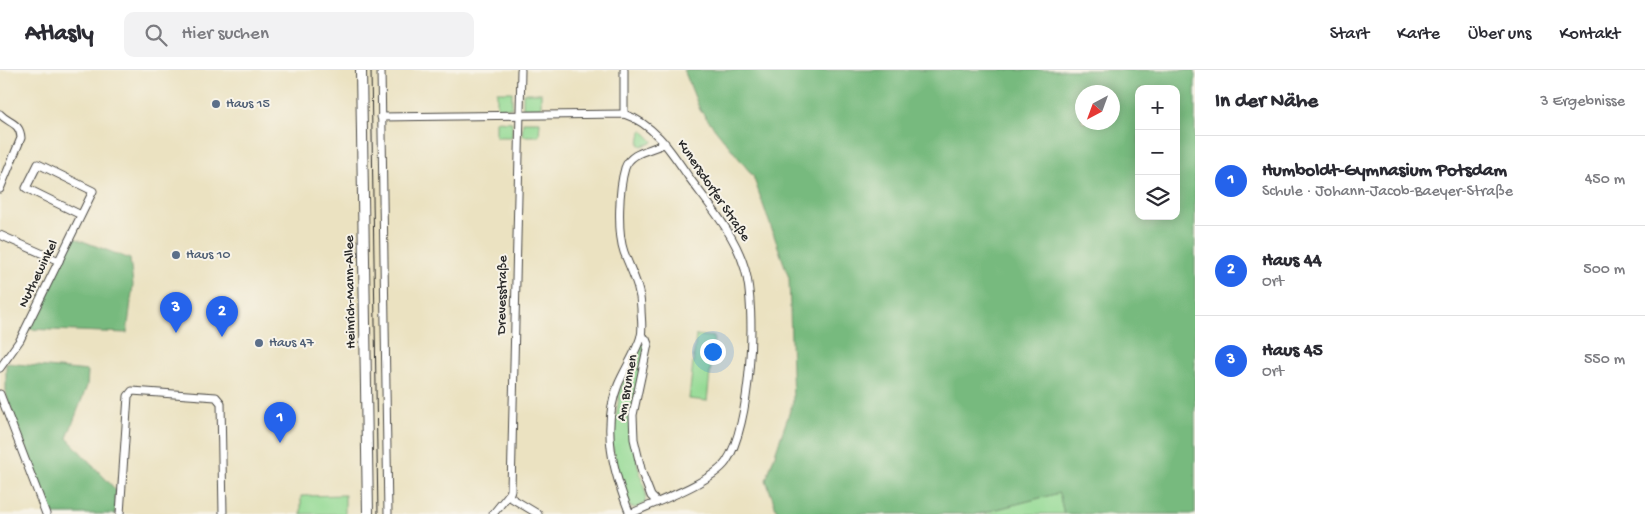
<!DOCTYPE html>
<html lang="de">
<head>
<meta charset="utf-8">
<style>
  body { margin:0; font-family:"Gochi Hand",sans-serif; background:#f2f2f3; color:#2b2b33 }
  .controls { position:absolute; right:15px; top:15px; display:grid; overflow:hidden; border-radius:10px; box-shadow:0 2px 12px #0003 }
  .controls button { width:45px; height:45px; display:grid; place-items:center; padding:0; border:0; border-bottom:1px solid #e1e1e2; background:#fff; color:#2b2b33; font:25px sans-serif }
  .compass { position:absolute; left:1075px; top:15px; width:45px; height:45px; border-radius:50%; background:#fff; box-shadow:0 2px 12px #0003; rotate:221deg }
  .you { position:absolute; left:712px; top:281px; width:18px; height:18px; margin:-12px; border:4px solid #fff; border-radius:50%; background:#1a73e8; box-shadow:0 0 0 8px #1a73e833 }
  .badge { display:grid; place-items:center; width:32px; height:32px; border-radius:50%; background:#2563eb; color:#fff; font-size:16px; font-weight:700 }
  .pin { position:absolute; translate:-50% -41px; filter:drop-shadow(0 1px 2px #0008) }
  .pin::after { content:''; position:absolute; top:26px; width:18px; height:15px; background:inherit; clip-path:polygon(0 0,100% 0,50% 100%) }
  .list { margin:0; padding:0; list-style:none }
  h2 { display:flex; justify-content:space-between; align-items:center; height:65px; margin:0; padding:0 20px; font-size:21px }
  h2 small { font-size:16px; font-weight:400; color:#7c7c81 }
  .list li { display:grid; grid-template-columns:32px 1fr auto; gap:15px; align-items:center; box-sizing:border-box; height:90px; padding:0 20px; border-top:1px solid #e1e1e2 }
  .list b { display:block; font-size:19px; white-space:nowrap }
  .list p { margin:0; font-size:16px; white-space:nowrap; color:#7c7c81 }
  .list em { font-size:16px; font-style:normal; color:#7c7c81 }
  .icon { flex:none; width:28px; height:28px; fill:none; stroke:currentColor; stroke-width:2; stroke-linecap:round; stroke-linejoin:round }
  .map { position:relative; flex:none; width:1195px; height:444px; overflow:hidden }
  header { display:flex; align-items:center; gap:30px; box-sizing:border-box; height:70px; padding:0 25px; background:#fff; border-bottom:1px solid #e1e1e2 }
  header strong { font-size:24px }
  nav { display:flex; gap:28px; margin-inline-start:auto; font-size:18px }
  .search { width:350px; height:45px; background:#f2f2f3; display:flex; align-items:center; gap:12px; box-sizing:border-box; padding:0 18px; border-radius:10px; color:#7c7c81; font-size:19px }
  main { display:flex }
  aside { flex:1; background:#fff }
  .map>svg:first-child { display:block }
  .green { fill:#94da94; stroke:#608260 }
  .forest { fill:#77ba7e; stroke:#517254; fill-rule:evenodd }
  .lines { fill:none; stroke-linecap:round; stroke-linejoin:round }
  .minor-casing { stroke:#484642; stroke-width:9 }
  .secondary-casing { stroke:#484642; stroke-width:12 }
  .minor { stroke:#fff; stroke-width:7 }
  .secondary { stroke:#fff; stroke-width:10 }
  .tram { stroke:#2b2b2b; stroke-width:1 }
  .service-dot { fill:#5c6f8a; stroke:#f7f3e8; stroke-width:2 }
  .labels { text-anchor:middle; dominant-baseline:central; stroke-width:4; stroke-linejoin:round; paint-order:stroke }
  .service-label { font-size:14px; fill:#4e5e75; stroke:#f7f3e8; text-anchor:start }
  .street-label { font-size:14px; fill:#2b2b2b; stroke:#f7f3e8 }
</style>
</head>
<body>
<header>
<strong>Atlasly</strong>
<div class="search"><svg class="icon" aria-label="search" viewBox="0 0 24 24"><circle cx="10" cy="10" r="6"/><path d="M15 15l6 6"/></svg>Hier suchen</div>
<nav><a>Start</a><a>Karte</a><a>Über uns</a><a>Kontakt</a></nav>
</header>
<main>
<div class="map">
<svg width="1195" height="444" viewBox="0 0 1195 444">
  <rect width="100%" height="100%" fill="#f7f3e8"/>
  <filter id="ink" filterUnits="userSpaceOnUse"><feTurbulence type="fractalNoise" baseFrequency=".02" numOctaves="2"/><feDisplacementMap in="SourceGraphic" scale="10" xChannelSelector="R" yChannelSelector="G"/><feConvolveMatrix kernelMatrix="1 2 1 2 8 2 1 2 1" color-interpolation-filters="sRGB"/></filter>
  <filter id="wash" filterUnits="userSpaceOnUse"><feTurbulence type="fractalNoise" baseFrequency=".0096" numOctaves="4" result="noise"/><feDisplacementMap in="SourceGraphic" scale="20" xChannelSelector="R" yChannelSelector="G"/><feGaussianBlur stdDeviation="1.12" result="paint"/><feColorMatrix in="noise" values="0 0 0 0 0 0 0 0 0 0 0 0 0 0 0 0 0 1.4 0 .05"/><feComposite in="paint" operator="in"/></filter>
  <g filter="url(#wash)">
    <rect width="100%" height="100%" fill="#ebe2c1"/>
    <g class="green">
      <rect x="497" y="22" width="15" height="16"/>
      <rect x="523" y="23" width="18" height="15"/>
      <path d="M496,51L512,52V67H496Z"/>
      <path d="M523,52H540L539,66H522Z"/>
      <path d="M641,61H643L653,71L652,73L642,76L639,74Z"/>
      <path d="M696,265L714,267L707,331L689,329Z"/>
      <path d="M639,274L645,275L630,346L638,396L646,424L645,433L636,438L630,437L618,402L612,375L620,319Z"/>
      <path d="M1059,423L1064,444H979Z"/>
      <path d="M345,425V444H301V426Z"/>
    </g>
    <g class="forest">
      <path d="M684,0H1195V444H1064L1059,423L978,444H778L766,410L793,332L789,208L753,106L700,40ZM1139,19H1176V146H1139ZM1112,22V52H1082V22Z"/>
      <path d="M72,167L130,189L133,215L127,263L27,259Z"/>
      <path d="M6,293L88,301L87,316L67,368L116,420L115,444H50L6,325Z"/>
    </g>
  </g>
  <g filter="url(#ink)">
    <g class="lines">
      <g class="minor-casing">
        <g id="minor">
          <path d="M381,0L388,444"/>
          <path d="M0,44C9,54 20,52 21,68L0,119"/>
          <path d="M624,44V0"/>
          <path d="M381,47L624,44C654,54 671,81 688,106C709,135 735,164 745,199C757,240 751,356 726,392C712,412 654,433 630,444C613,402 601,358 618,315C624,300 637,281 641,266C643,258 641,247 641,239C641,217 631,201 624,182C617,162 619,118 625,98C631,81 651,81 665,73"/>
          <path d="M0,165L59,191"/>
          <path d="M641,266L646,269L648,274L633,345L634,369L642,403L651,426L657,432"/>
          <path d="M0,298L20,270L93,121L38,94L26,118L81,145"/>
          <path d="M0,324L46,444"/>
          <path d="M508,426L538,444"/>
          <path d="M120,444L128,326L132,321L216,327L221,333L223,444"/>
          <path d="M493,444L510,423L511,420L521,0"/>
        </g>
      </g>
      <g class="secondary-casing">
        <path id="secondary" d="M361,0L368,444"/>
      </g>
      <use href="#minor" class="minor"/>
      <use href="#secondary" class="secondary"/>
      <path class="tram" d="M371,0L378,444"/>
    </g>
  </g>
  <g class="service-dot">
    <circle cx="216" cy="34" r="5"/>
    <circle cx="176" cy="185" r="5"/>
    <circle cx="259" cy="273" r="5"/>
  </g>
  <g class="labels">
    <g class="service-label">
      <text x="226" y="34">Haus 15</text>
      <text x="186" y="185">Haus 10</text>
      <text x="269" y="273">Haus 47</text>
    </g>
    <g class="street-label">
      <text transform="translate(713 121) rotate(56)">Kunersdorfer Straße</text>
      <text transform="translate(39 204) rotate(-64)">Nuthewinkel</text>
      <text transform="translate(351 222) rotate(-91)">Heinrich-Mann-Allee</text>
      <text transform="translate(503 225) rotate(-89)">Drevesstraße</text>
      <text transform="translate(628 318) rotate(-80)">Am Brunnen</text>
    </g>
  </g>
</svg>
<div class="controls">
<button>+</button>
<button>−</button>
<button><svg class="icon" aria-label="layers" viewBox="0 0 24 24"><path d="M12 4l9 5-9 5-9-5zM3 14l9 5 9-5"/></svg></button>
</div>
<svg class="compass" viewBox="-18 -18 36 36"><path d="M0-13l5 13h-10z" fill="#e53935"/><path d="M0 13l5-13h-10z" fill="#7c7c81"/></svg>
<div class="you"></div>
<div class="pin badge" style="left:280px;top:373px">1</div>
<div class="pin badge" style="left:222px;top:267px">2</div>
<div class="pin badge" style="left:176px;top:263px">3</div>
</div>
<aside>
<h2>In der Nähe<small>3 Ergebnisse</small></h2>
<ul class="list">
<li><span class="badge">1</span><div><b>Humboldt-Gymnasium Potsdam</b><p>Schule · Johann-Jacob-Baeyer-Straße</p></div><em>450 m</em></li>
<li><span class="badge">2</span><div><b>Haus 44</b><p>Ort</p></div><em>500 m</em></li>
<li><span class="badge">3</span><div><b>Haus 45</b><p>Ort</p></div><em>550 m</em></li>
</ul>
</aside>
</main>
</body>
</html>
